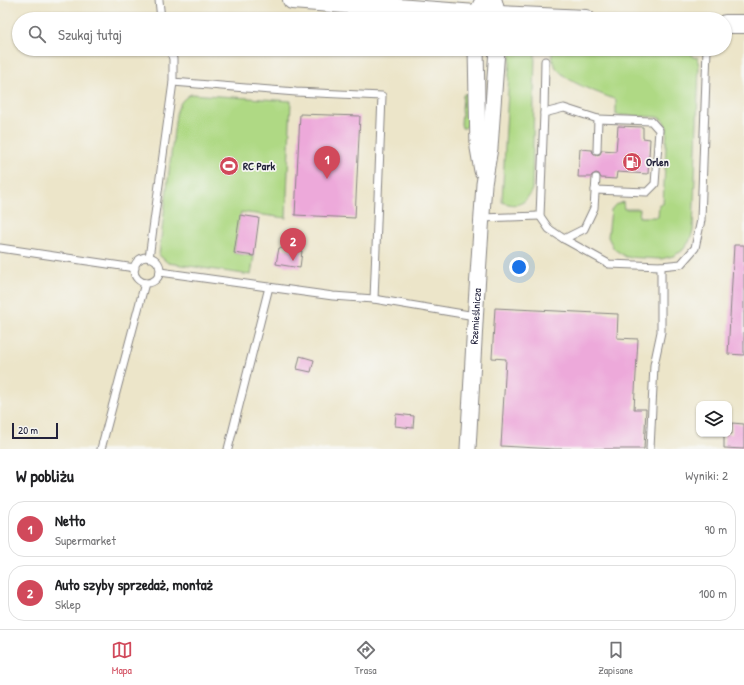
<!DOCTYPE html>
<html lang="pl">
<head>
<meta charset="utf-8">
<style>
  body { margin:0; font-family:"Patrick Hand",sans-serif; background:#f2f2f2; color:#202124 }
  .controls { position:absolute; right:12px; bottom:12px; display:grid; overflow:hidden; border-radius:8px; box-shadow:0 1px 3px #0004 }
  .controls button { width:36px; height:36px; display:grid; place-items:center; padding:0; border:0; border-bottom:1px solid #e0e0e0; background:#fff; color:#202124; font:20px sans-serif }
  .scale { position:absolute; left:12px; bottom:10px; width:46px; box-sizing:border-box; padding-left:4px; border:2px solid #22223b; border-top:0; font-size:11px; line-height:14px; white-space:nowrap; color:#22223b; -webkit-text-stroke:3px #f6f6f2; paint-order:stroke }
  .you { position:absolute; left:519px; top:267px; width:14px; height:14px; margin:-10px; border:3px solid #fff; border-radius:50%; background:#1a73e8; box-shadow:0 0 0 6px #1a73e833 }
  .badge { display:grid; place-items:center; width:26px; height:26px; border-radius:50%; background:#d1495b; color:#fff; font-size:13px; font-weight:700 }
  .pin { position:absolute; translate:-50% -33px; filter:drop-shadow(0 1px 2px #0008) }
  .pin::after { content:''; position:absolute; top:21px; width:14px; height:12px; background:inherit; clip-path:polygon(0 0,100% 0,50% 100%) }
  .list { margin:0; padding:0; list-style:none }
  h2 { display:flex; justify-content:space-between; align-items:center; height:52px; margin:0; padding:0 16px; font-size:17px }
  h2 small { font-size:13px; font-weight:400; color:#757577 }
  .list li { display:grid; grid-template-columns:26px 1fr auto; gap:12px; align-items:center; box-sizing:border-box; height:56px; margin:0 8px 8px; padding:0 8px; border:1px solid #e0e0e0; border-radius:16px }
  .list b { display:block; font-size:15px; white-space:nowrap }
  .list p { margin:0; font-size:13px; white-space:nowrap; color:#757577 }
  .list em { font-size:13px; font-style:normal; color:#757577 }
  .icon { flex:none; width:22px; height:22px; fill:none; stroke:currentColor; stroke-width:2; stroke-linecap:round; stroke-linejoin:round }
  .map { position:relative; flex:none; width:744px; height:449px; overflow:hidden }
  .search { position:absolute; background:#fff; box-shadow:0 1px 3px #0004; left:12px; right:12px; top:12px; height:44px; display:flex; align-items:center; gap:10px; box-sizing:border-box; padding:0 14px; border-radius:22px; color:#757577; font-size:15px }
  .sheet { height:180px; background:#fff }
  nav { display:flex; justify-content:space-around; align-items:center; box-sizing:border-box; height:56px; border-top:1px solid #e0e0e0; background:#fff; font-size:11px; color:#757577 }
  nav a { display:grid; justify-items:center; gap:2px }
  nav .on { color:#d1495b }
  .map>svg:first-child { display:block }
  .green { fill:#afd984; stroke:#687e60 }
  .building { fill:#eda9da }
  .lines { fill:none; stroke-linecap:round; stroke-linejoin:round }
  .service-casing { stroke:#878482; stroke-width:9 }
  .minor-casing { stroke:#878482; stroke-width:17 }
  .tertiary-casing { stroke:#878482; stroke-width:20 }
  .service { stroke:#fff; stroke-width:7 }
  .minor { stroke:#fff; stroke-width:15 }
  .tertiary { stroke:#fff; stroke-width:18 }
  .labels { text-anchor:middle; dominant-baseline:central; stroke-width:3.5; stroke-linejoin:round; paint-order:stroke }
  .poi-label { font-size:11px; font-weight:bold; fill:#22223b; stroke:#f6f6f2; text-anchor:start }
  .street-label { font-size:11px; fill:#22223b; stroke:#f6f6f2 }
</style>
</head>
<body>
<div class="map">
<svg width="744" height="449" viewBox="0 0 744 449">
  <rect width="100%" height="100%" fill="#f6f6f2"/>
  <filter id="ink" filterUnits="userSpaceOnUse"><feTurbulence type="fractalNoise" baseFrequency=".025" numOctaves="2"/><feDisplacementMap in="SourceGraphic" scale="8" xChannelSelector="R" yChannelSelector="G"/><feConvolveMatrix kernelMatrix="1 2 1 2 8 2 1 2 1" color-interpolation-filters="sRGB"/></filter>
  <filter id="wash" filterUnits="userSpaceOnUse"><feTurbulence type="fractalNoise" baseFrequency=".012" numOctaves="4" result="noise"/><feDisplacementMap in="SourceGraphic" scale="16" xChannelSelector="R" yChannelSelector="G"/><feGaussianBlur stdDeviation="0.9" result="paint"/><feColorMatrix in="noise" values="0 0 0 0 0 0 0 0 0 0 0 0 0 0 0 0 0 1.4 0 .05"/><feComposite in="paint" operator="in"/></filter>
  <g filter="url(#wash)">
    <rect width="100%" height="100%" fill="#ece5c9"/>
    <g class="green">
      <path d="M513,49H689L694,58L697,57L699,66L693,231L689,242L682,251L673,256L661,259L626,257L614,249L608,237L611,210L615,205L623,202L624,209H640L639,217H658L659,204H663L667,128L663,120L657,117L616,115V100C598,92 561,82 553,62C552,59 552,54 552,50L535,51L532,189C526,204 518,208 502,202L509,72L511,54Z"/>
      <path d="M191,94L291,101L286,218L241,212L234,253L254,256L251,275L168,263L159,255L176,114C179,104 182,99 191,94Z"/>
      <path d="M464,94H468L469,97L468,125L465,128H462L461,124L463,96Z"/>
    </g>
    <g id="blocks">
      <g class="building">
        <path d="M300,114L360,116L355,218L295,215Z"/>
        <path d="M618,126L643,127V138L650,139L648,174L617,172L616,179L601,178L599,174L596,173L592,175L591,177H578L580,149L592,150L593,153L596,155L600,154L602,150L616,151Z"/>
        <path d="M240,215L259,218L254,256L234,253Z"/>
        <path d="M734,245H744V355L728,354Z"/>
        <path d="M279,248L302,251L300,268L276,264Z"/>
        <path d="M495,308L618,314L617,338L638,339L634,409H646L644,449H555L501,446L506,359L492,358Z"/>
        <path d="M300,356L314,360L311,372L297,369Z"/>
        <path d="M396,414L414,416L413,428L395,426Z"/>
        <path d="M732,423L744,424V449L724,448V434H732Z"/>
      </g>
    </g>
  </g>
  <g filter="url(#ink)">
    <use href="#blocks" fill-opacity="0" stroke="#878482" stroke-width="1"/>
    <g class="lines">
      <g class="service-casing">
        <g id="service">
          <path d="M159,0L161,19"/>
          <path d="M170,49L173,59V82L296,92L382,96L374,299L475,316"/>
          <path d="M544,113L545,61"/>
          <path d="M596,178L594,208L584,229L564,239L549,229L540,216L544,113L564,108L598,119L597,150"/>
          <path d="M595,190L647,192L655,184L659,130L651,121L598,119"/>
          <path d="M482,218L540,216"/>
          <path d="M564,239L609,264L661,266L681,264L695,248L701,220L707,49"/>
          <path d="M0,248L135,268"/>
          <circle cx="147" cy="270" r="13"/>
          <path d="M149,258L173,82"/>
          <path d="M160,272L333,296L374,299"/>
          <path d="M101,449L145,283"/>
          <path d="M228,449L269,287"/>
          <path d="M650,449L654,365L661,332V266"/>
        </g>
      </g>
      <g class="minor-casing">
        <g id="minor">
          <path d="M494,0L499,19"/>
          <path d="M476,19V14L483,0"/>
          <path d="M476,49L478,148L482,171"/>
          <path id="s1" d="M468,449L476,305L484,184L490,148L497,49"/>
        </g>
      </g>
      <g class="tertiary-casing">
        <g id="tertiary">
          <path d="M292,0L476,14L586,19"/>
          <path d="M725,24H744"/>
        </g>
      </g>
      <use href="#service" class="service"/>
      <use href="#minor" class="minor"/>
      <use href="#tertiary" class="tertiary"/>
    </g>
  </g>
  <defs>
    <g id="fuel-disc" transform="scale(1)"><circle r="9.5" fill="#d1495b" stroke="#f6f6f2"/><path d="M-5.5-6h7V0h2V4h1.3V-2.5L3-4.5l.8-.8L6-3V5H2.5V1h-1V6h-7ZM-4.2-4.7v3.2H.2V-4.7Z" fill="#fff"/></g>
    <g id="stadium-disc" transform="scale(1)"><circle r="9.5" fill="#d1495b" stroke="#f6f6f2"/><path d="M0-5a6.5 5 0 1 0 0 10a6.5 5 0 1 0 0-10ZM-3.5-1.8h7v3.6h-7Z" fill="#fff"/></g>
  </defs>
  <g fill-rule="evenodd">
    <use href="#fuel-disc" x="632" y="162"/>
    <use href="#stadium-disc" x="229" y="166"/>
  </g>
  <g class="labels">
    <g class="poi-label">
      <text x="646" y="162">Orlen</text>
      <text x="243" y="166">RC Park</text>
    </g>
    <g class="street-label">
      <text stroke="none"><textPath href="#s1" startOffset="133">Rzemieślnicza</textPath></text>
    </g>
  </g>
</svg>
<div class="controls">
<button><svg class="icon" aria-label="layers" viewBox="0 0 24 24"><path d="M12 4l9 5-9 5-9-5zM3 14l9 5 9-5"/></svg></button>
</div>
<div class="scale">20 m</div>
<div class="you"></div>
<div class="pin badge" style="left:327px;top:179px">1</div>
<div class="pin badge" style="left:293px;top:261px">2</div>
<div class="search"><svg class="icon" aria-label="search" viewBox="0 0 24 24"><circle cx="10" cy="10" r="6"/><path d="M15 15l6 6"/></svg>Szukaj tutaj</div>
</div>
<section class="sheet">
<h2>W pobliżu<small>Wyniki: 2</small></h2>
<ul class="list">
<li><span class="badge">1</span><div><b>Netto</b><p>Supermarket</p></div><em>90 m</em></li>
<li><span class="badge">2</span><div><b>Auto szyby sprzedaż, montaż</b><p>Sklep</p></div><em>100 m</em></li>
</ul>
</section>
<nav>
<a class="on"><svg class="icon" aria-label="map" viewBox="0 0 24 24"><path d="M3 6l6-2 6 2 6-2v14l-6 2-6-2-6 2zM9 4v14M15 6v14"/></svg>Mapa</a>
<a><svg class="icon" aria-label="directions" viewBox="0 0 24 24"><path d="M12 3l9 9-9 9-9-9zM9 14v-3h6M13 9l2 2-2 2"/></svg>Trasa</a>
<a><svg class="icon" aria-label="saved" viewBox="0 0 24 24"><path d="M7 4h10v16l-5-4-5 4z"/></svg>Zapisane</a>
</nav>
</body>
</html>
